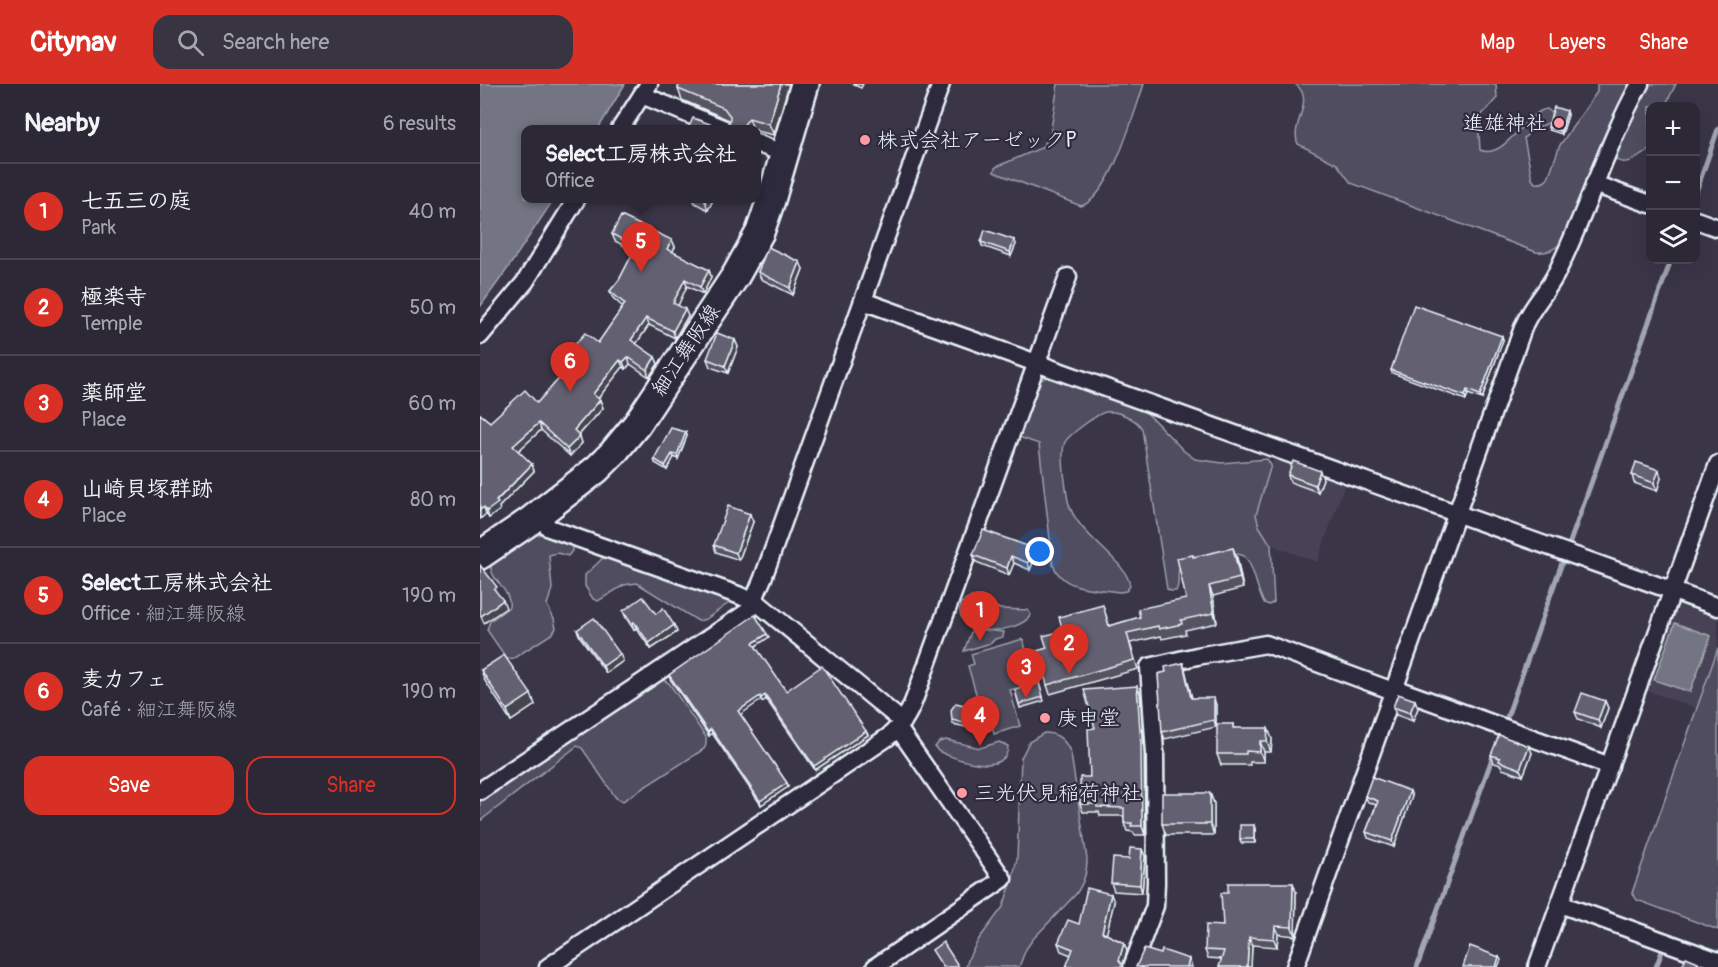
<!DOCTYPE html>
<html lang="en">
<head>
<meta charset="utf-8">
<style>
  body { margin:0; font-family:Pangolin,"Klee One",sans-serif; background:#383442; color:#f1f3f6 }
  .controls { position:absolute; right:18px; top:18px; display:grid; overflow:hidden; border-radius:12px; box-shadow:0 6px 24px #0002 }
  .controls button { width:54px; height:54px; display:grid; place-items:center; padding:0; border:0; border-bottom:2px solid #484451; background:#2c2836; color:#f1f3f6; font:30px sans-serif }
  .you { position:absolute; left:560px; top:468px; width:21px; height:21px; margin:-15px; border:4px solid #fff; border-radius:50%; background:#1a73e8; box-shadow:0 0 0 9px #1a73e833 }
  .badge { display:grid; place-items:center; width:39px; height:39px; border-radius:50%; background:#d93025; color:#fff; font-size:20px; font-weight:700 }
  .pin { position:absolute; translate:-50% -50px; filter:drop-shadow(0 2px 3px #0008) }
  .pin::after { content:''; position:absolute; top:32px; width:21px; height:18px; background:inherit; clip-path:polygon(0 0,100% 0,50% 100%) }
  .popup { position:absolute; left:41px; top:41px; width:240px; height:78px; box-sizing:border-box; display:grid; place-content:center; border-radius:12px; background:#2c2836; filter:drop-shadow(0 2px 4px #0005); font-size:20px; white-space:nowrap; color:#a6a6ad }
  .popup b { font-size:22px; color:#f1f3f6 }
  .popup::after { content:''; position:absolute; left:50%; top:100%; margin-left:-12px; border:12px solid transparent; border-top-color:#2c2836 }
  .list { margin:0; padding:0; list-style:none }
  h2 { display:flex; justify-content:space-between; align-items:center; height:78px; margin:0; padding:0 24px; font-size:26px }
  h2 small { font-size:20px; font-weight:400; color:#a6a6ad }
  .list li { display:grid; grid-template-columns:39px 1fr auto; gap:18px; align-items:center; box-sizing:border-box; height:96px; padding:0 24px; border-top:2px solid #484451 }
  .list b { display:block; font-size:22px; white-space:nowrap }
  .list p { margin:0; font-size:20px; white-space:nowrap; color:#a6a6ad }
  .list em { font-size:20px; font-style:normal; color:#a6a6ad }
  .actions { display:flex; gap:12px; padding:18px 24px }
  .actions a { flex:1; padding:14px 0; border:2px solid #d93025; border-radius:18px; text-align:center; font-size:21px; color:#d93025 }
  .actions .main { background:#d93025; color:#fff }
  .icon { flex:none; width:33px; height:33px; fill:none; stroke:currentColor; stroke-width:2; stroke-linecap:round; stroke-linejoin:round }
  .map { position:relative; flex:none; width:1238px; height:883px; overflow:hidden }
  header { display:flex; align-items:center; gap:36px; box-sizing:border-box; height:84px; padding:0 30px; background:#d93025; color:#fff }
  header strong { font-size:28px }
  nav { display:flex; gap:33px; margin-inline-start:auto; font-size:21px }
  .search { width:420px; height:54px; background:#383442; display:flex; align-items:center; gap:15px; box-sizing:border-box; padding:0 21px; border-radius:18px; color:#a6a6ad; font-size:22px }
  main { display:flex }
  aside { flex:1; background:#2c2836 }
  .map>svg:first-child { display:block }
  .built { fill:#464354 }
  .green { fill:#504e5f; stroke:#9ca0ac; stroke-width:1.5 }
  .water { fill:#737482; stroke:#a2a6b1; stroke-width:1.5 }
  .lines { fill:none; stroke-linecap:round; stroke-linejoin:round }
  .stream { stroke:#a2a6b1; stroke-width:5 }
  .minor-casing { stroke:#e8f1f8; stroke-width:21 }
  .primary-casing { stroke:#e8f1f8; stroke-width:32 }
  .minor { stroke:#2f2a3d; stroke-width:16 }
  .primary { stroke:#2f2a3d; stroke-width:27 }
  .wall { fill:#555361; stroke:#e8f1f8; stroke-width:1.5 }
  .shaded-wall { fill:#45444f; stroke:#e8f1f8; stroke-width:1.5 }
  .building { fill:#636171; stroke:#e8f1f8; stroke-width:1.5 }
  .poi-dot { fill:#ff9aa2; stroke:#2f2a3d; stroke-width:2 }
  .labels { text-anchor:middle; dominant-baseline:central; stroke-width:4.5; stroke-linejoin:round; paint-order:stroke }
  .poi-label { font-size:21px; fill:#e8f1f8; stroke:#2f2a3d; text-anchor:start }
  .street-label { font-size:21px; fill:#e8f1f8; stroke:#2f2a3d }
</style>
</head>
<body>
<header>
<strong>Citynav</strong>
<div class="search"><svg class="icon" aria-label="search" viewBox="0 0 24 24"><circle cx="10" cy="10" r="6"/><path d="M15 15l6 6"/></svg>Search here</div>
<nav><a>Map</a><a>Layers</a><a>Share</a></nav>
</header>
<main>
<aside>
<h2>Nearby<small>6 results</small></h2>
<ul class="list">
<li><span class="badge">1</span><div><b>七五三の庭</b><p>Park</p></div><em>40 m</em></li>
<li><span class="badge">2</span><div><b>極楽寺</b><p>Temple</p></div><em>50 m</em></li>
<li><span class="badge">3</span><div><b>薬師堂</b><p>Place</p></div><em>60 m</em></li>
<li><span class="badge">4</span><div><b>山崎貝塚群跡</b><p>Place</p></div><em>80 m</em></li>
<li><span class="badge">5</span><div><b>Select工房株式会社</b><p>Office · 細江舞阪線</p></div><em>190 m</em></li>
<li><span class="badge">6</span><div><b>麦カフェ</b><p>Café · 細江舞阪線</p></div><em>190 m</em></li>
</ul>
<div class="actions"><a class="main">Save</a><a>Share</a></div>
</aside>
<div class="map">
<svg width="1238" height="883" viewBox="0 0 1238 883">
  <rect width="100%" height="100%" fill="#3a3648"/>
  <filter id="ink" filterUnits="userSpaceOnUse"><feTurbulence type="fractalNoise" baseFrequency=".0167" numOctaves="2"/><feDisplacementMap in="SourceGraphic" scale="12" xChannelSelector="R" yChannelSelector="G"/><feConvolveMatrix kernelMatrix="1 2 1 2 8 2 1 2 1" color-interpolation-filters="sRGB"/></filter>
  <g filter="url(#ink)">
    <g class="built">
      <path d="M795,371L866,397L837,478L791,461L779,442L776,431L778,420Z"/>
      <path d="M1201,517L1238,530V564L1216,624L1165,606L1196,519Z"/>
    </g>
    <g class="green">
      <path d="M578,0H664C654,29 631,113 601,122L514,88L515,84L518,82L561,64L570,52Z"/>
      <path d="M815,0H1016L1017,14L998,35L1000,66C1025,77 1046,27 1067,25L1071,28L1070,38L1050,48L1044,54L1052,95L1055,99C1061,100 1065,99 1068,94L1080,61L1117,8V0H1154L1107,97L1080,160C1073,167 1066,169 1056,168L871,99L857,80L818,60C809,40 837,16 815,0Z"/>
      <path d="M1166,0H1196L1185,22H1170V65C1159,73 1143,86 1133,72Z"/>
      <path d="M567,292L664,326L704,367L715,375L742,379L787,375L791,381L776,431L779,442L791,461L794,518L789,521L784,519C777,508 774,481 765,473C761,469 755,470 750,470L701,481C695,490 701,498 696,507H691L687,505L662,345C657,335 637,326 626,328C618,329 589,351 585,358C580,368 586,405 588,417C596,452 647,475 650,502L646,507L640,508C615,504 583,507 573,481L559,360L539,353L559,298Z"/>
      <path d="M61,450L88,458L92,462V467L88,472L77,469L69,471L72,505L67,521L74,535L76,544L73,549L34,574L27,575L7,546L10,537L29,523C32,505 8,496 11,479L47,453Z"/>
      <path d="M125,472L248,515L249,519L226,535L218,537L157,499L144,501L118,517L113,515L105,502V491Z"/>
      <path d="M492,513L499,514L520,525L548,526L551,531C537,552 471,554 481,519Z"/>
      <path d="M492,545L524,548L523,553L515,555L511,559L484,567Z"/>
      <path d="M543,555L555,599L530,606L540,642L514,650L506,622L499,620L488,582L494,580L491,570Z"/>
      <path d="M1238,564V846L1157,816L1152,809Z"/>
      <path d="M181,595L189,599L226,653V661L224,665L143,717L136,714L102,664L97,662L0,737V715Z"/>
      <path d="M564,649C579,649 586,657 591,670L607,775C607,789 604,798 596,810L553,855L546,865L539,883H486L489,873L499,855L523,823L532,797L537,775L541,674L549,658Z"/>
      <path d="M466,656L500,664L519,658L528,662C528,694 474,675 458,667L455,663L459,658Z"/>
    </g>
    <g class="water">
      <path d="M0,0H145L118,45H45V114L74,115L28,184L0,223Z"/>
      <path d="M1195,539L1231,552L1210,608L1174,596Z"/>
    </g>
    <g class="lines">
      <g class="stream">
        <path d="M1216,108L1238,45"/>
        <path d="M1089,461L1191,176"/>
        <path d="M1026,636L1083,476"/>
        <path d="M937,883L1014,669"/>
        <path d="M1176,883L1183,865"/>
      </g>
      <g class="minor-casing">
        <g id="minor">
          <path d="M162,11L244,45"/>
          <path d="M140,45L169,0"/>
          <path d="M276,59L305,70"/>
          <path d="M1114,100L1170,120"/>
          <path d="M1216,136L1238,144"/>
          <path d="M383,217L1238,523"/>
          <path d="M0,252L45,198L97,114"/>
          <path d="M59,430L69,444L258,511L279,520L423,638"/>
          <path d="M914,604L1130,682"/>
          <path d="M0,707L269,527L283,494L461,0"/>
          <path d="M1080,820L1238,877"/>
          <path d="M68,883L408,653C421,642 428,632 434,616L588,193"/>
          <path d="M395,883L523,795L418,644"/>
          <path d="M652,883L675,822L676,798L675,669L669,583L717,572L786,560L913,607"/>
          <path d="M815,883L1044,241C1052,222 1067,208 1076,190C1107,128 1126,61 1160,0"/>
          <path d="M1057,883L1238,380"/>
        </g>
      </g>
      <g class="primary-casing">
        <path id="primary" d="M0,471L50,437L117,385L133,369L157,340L256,191L280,148L291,116L325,0"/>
      </g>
      <use href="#minor" class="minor"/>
      <use href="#primary" class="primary"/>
    </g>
    <g class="wall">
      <path d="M199,0H309L294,51L276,47V45H208L241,44L246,42L250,37L249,36L202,16L198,5Z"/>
      <path d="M372,0H383L381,4Z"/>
      <path d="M1087,27L1088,31L1082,50L1069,46L1068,43Z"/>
      <path d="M213,114H234L228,126L215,119Z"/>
      <path d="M132,150L192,156L195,163L192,168L229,186L231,193L223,210L207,202L198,221L208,232L195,254L169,241L156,260L175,273L178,280L169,293L150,280L146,285L143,283L118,314L120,316L123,324L99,351L102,359L90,372L61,346L38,367L54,387L19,423L20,426L9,434L6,430L0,435V330L10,338L57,319L95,277L92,274L89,267L118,259L143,223L133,214L130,207L139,196L154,167L135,157Z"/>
      <path d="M534,156L536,160L531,172L502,162L501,158Z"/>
      <path d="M323,185L313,211L281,195L278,188Z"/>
      <path d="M1022,252L1023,256L1002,315L988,310L986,316L912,289L911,286Z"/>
      <path d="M255,256L258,263L248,289L230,283L227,275Z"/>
      <path d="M206,348L207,352L198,375L194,373L187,386L175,379L174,375Z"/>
      <path d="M808,391L843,395L838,408L810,398Z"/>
      <path d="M1152,391L1181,394L1177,407L1154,399Z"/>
      <path d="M273,438L259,476L236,468L234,461Z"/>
      <path d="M493,471H556L550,486L534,479L529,491L496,478Z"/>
      <path d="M714,473L757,474L763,504L733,512L737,539L705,546L706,550L682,555L681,552L650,559L658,585L570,610L567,601V564L583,547L626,531L629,542L660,533L706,515Z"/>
      <path d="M143,527L176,530L194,541L197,548L171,565L156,544L154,546L146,534Z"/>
      <path d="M97,546L143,577L126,589L100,553Z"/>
      <path d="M289,553L275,563L306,607L386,647L388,651L335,686L286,615L282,618L281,616L260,630L307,699L308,703L281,721L232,649L229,652L190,595L189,591Z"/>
      <path d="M703,579L712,614L736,621V643L685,655L682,648L686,588Z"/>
      <path d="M1,586L51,610L55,621L31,637L5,597Z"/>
      <path d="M559,599L564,617L540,624L535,606Z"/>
      <path d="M657,602L660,610L664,669L665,751H655L653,748L647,747L644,739V732H620L619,728H603L600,720L610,693L615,644Z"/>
      <path d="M935,616L938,624L933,637L916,631L913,623Z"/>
      <path d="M1125,617L1128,624L1121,644L1098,635L1095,628Z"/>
      <path d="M493,627L494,636L490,644L473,640L472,636Z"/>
      <path d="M753,640L755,644L792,655L791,668H784V678H770V681H741L737,670Z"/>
      <path d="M1052,669L1043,692L1022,685L1021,681L1014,679L1011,671Z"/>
      <path d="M730,709L734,720V751H686L682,740Z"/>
      <path d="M885,712H932L914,763L888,754L886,748L896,721L888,718Z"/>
      <path d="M774,741L775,745V759H761L760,755Z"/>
      <path d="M665,772L662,809L634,807L631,799L649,775Z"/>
      <path d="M813,799L816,808L815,852L798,850L797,863L772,861L771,883H739L742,875L728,874L725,866L743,842L748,809Z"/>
      <path d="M634,818L626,850L644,859L647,867L642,881L591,871L581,867L578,859L599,840Z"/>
    </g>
    <g class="shaded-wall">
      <path d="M301,0H309L294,51L289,40Z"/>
      <path d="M1087,27L1088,31L1082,50L1081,47Z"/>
      <path d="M269,34L273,45H262V43Z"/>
      <path d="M224,114H234L228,126Z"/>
      <path d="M192,156L195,163L190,172L187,165Z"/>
      <path d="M534,156L536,160L531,172L530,168Z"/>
      <path d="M320,178L323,185L313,211L310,204Z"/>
      <path d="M229,186L231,193L223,210L220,203Z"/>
      <path d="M205,195L207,202L196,226L193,219Z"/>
      <path d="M205,225L208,232L195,254L193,247Z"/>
      <path d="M166,234L169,241L154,263L151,256Z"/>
      <path d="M1022,252L1023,256L1002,315L1000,311Z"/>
      <path d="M255,256L258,263L248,289L245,282Z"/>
      <path d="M148,273L150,280L146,285L143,278Z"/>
      <path d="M175,273L178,280L169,293L167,286Z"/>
      <path d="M140,276L143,283L116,317L113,310Z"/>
      <path d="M987,306L988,310L986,316L985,312Z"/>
      <path d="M120,316L123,324L97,353L94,346Z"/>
      <path d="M59,339L61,346L36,369L33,362Z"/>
      <path d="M206,348L207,352L198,375L197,371Z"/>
      <path d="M100,352L102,359L90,372L87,365Z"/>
      <path d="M192,370L194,373L187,386L185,382Z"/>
      <path d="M52,380L54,387L19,423L20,426L9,434L7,427Z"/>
      <path d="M1179,386L1181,394L1177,407L1174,399Z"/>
      <path d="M840,387L843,395L838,408L835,401Z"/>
      <path d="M4,423L6,430L0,435V426Z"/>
      <path d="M270,430L273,438L259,476L256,469Z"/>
      <path d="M553,464L556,471L550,486L548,479Z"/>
      <path d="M753,464L757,474L763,504L760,494Z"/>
      <path d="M531,472L534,479L529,491L527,484Z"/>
      <path d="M729,502L733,512L737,539L734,529Z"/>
      <path d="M23,516L26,524L4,539L1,532Z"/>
      <path d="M154,538L156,544L154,546L152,539Z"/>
      <path d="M194,541L197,548L171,565L169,559Z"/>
      <path d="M287,550L289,553L274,563L273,559Z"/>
      <path d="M140,570L143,577L126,589L123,582Z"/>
      <path d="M703,579L705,585L713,621L711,614Z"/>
      <path d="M657,602L660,610L664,669L665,751L662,742Z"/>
      <path d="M51,610L55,621L31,637L27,626Z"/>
      <path d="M285,611L286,615L282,618L281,614Z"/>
      <path d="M280,612L281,616L260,631L258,627Z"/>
      <path d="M734,614L736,621V643L734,636Z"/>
      <path d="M935,616L938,624L933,637L930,629Z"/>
      <path d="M1125,617L1128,624L1121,644L1118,636Z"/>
      <path d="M492,623L494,636L490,644L488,640Z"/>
      <path d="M788,644L792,655L791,668L787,657Z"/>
      <path d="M231,645L232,649L229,652L228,648Z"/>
      <path d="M386,647L388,651L335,686L334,682Z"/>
      <path d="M780,657L784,668V678L780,668Z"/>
      <path d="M1049,662L1052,669L1043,692L1040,685Z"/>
      <path d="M307,699L308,703L281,721L280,717Z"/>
      <path d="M930,707L932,712L914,763L912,757Z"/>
      <path d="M730,709L734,720V751L730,740Z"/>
      <path d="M774,741L775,745V759L774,755Z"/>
      <path d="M662,765L665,772L662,809L660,801Z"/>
      <path d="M813,799L816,808L815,852L812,843Z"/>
      <path d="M631,810L634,818L625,856L622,848Z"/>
      <path d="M795,842L798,850L797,863L794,855Z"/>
      <path d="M769,853L772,861L771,883H767Z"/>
      <path d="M644,859L647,867L642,883L639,876Z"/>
      <path d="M1019,873L1021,876L1018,883H1016Z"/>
      <path d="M709,875L712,883H707Z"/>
    </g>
    <g class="building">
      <path d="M199,0H301L289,40L269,34L262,43V45H208L213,34L241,44L246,42L250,37V32L244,24L198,5Z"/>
      <path d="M1074,23L1087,27L1081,47L1068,43Z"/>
      <path d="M141,132L192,156L187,165L229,186L220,203L205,195L193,219L205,225L193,247L166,234L151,256L175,273L167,286L148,273L143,278L140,276L113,310L120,316L94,346L100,352L87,365L59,339L33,362L52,380L16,417L18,419L7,427L4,423L0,426V330L10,338L45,306L57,319L98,274L89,267L105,249L118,259L145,220L130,207L139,196L156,163L132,150Z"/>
      <path d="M505,146L534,156L530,168L501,158Z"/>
      <path d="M288,163L320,178L310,204L278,188Z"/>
      <path d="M934,221L1022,252L1000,311L987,306L985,312L911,286Z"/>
      <path d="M237,249L255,256L245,282L227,275Z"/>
      <path d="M191,344L206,348L197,371L192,370L185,382L174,375Z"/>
      <path d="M813,377L840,387L835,401L808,391Z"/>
      <path d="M1156,378L1179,386L1174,399L1152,391Z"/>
      <path d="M248,422L270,430L256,469L234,461Z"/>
      <path d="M503,446L553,464L548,479L531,472L527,484L493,471Z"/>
      <path d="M753,464L760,494L729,502L734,529L701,536L702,540L679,545L678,542L647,549L654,576L567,601L557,567L567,564L563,552L583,547L579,533L623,521L629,542L660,533L658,525L706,515L697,474L713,471V473Z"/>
      <path d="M0,481L17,503L14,505L23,516L1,532L0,530Z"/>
      <path d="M163,513L176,530L183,524L194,541L169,559L154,538L152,539L143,527Z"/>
      <path d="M275,531L287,550L273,559L306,607L342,582L386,647L334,682L285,611L281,614L280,612L258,627L307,699L280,717L231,645L228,648L189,591Z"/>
      <path d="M114,534L140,570L123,582L97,546Z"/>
      <path d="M24,571L51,610L27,626L1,586Z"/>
      <path d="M703,579L711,614H734V636L682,648L678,590L686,588L685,583Z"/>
      <path d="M559,599L563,613L539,620L535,606Z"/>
      <path d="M657,602L661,661L662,742H651L652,739H644V724L617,723V720H600V693H610L608,645L615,644L604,606Z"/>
      <path d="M1102,609L1125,617L1118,636L1095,628Z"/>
      <path d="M918,610L935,616L930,629L913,623Z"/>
      <path d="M476,619L492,623L493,632L488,640L472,636L471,626Z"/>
      <path d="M737,640H753V644H788L787,657H780V668L766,667V670H737Z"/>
      <path d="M1019,651L1049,662L1040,685L1019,677L1020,674L1011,671Z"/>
      <path d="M892,693L930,707L912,757L886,748L898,717L885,712Z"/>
      <rect x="682" y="709" width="48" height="31"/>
      <rect x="760" y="741" width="14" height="14"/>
      <path d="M650,764L662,765L660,801L631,799L633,774L649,775Z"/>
      <path d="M748,799H813L812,843L795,842L794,855L769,853L767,883H739L744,867L725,866L726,841L743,842L741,809H748Z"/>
      <path d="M607,804L631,810L622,848L644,859L639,876L644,883H586L593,865L578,859L588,836L599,840Z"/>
      <path d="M463,858L479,883H463L452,866Z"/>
      <path d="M990,862L1019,873L1016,883H983Z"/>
      <path d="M664,865L681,870L682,866L709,875L707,883H656Z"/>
      <path d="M1206,873L1218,878L1216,883H1202Z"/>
    </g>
  </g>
  <g class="poi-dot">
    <circle cx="1079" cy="39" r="6"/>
    <circle cx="385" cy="56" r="6"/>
    <circle cx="565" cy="634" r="6"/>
    <circle cx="482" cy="709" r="6"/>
  </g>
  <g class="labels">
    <g class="poi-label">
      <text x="1067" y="39" text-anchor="end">進雄神社</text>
      <text x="397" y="56">株式会社アーゼックP</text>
      <text x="577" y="634">庚申堂</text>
      <text x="494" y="709">三光伏見稲荷神社</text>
    </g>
    <g class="street-label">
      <text transform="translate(206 266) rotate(-56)">細江舞阪線</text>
    </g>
  </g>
</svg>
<div class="controls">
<button>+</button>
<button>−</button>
<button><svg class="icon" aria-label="layers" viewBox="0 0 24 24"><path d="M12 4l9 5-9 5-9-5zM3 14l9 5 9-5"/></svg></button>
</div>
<div class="you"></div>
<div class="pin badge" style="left:500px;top:557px">1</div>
<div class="pin badge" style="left:589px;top:590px">2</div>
<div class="pin badge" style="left:546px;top:614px">3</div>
<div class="pin badge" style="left:500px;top:662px">4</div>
<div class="pin badge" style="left:161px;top:188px">5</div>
<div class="popup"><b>Select工房株式会社</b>Office</div>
<div class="pin badge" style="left:90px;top:308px">6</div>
</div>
</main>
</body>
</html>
